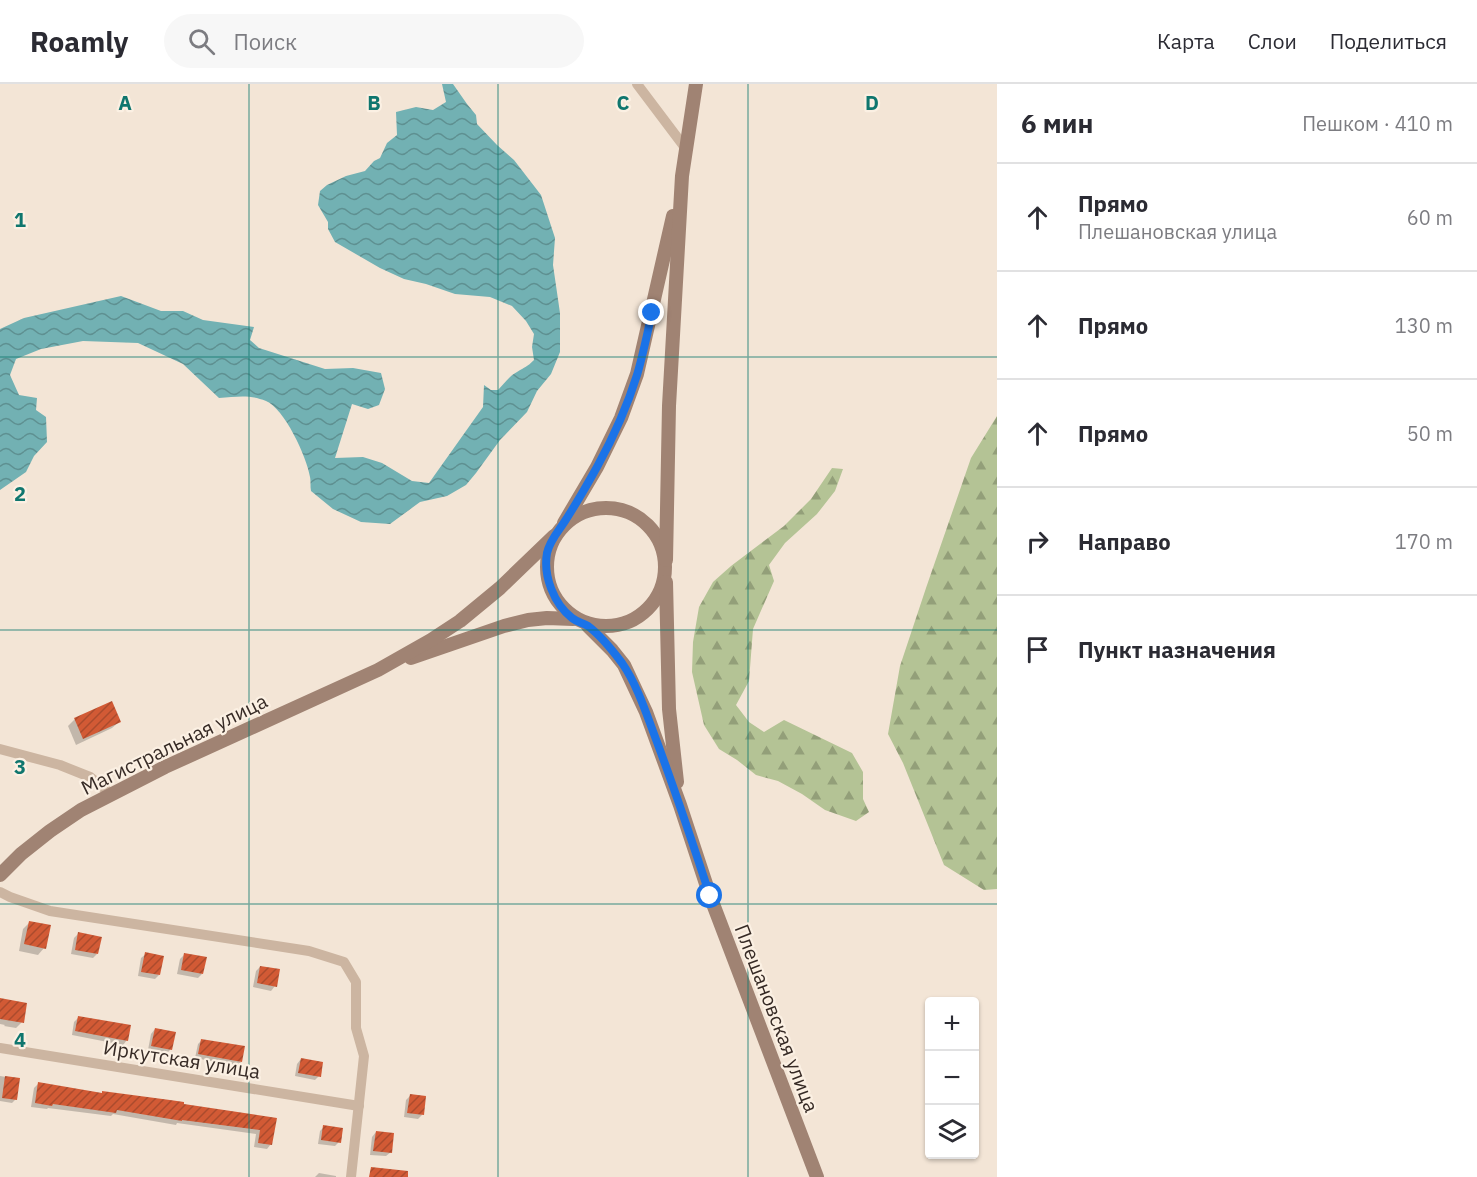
<!DOCTYPE html>
<html lang="ru">
<head>
<meta charset="utf-8">
<style>
  body { margin:0; font-family:"IBM Plex Sans",sans-serif; background:#f7f7f7; color:#2b2b33 }
  .controls { position:absolute; right:18px; bottom:18px; display:grid; overflow:hidden; border-radius:6px; box-shadow:0 2px 4px #0004 }
  .controls button { width:54px; height:54px; display:grid; place-items:center; padding:0; border:0; border-bottom:2px solid #e1e1e2; background:#fff; color:#2b2b33; font:30px sans-serif }
  .stop { position:absolute; width:18px; height:18px; margin:-14px; border:4px solid #1a73e8; border-radius:50%; background:#fff }
  .stop.end { background:#1a73e8; border-color:#fff; box-shadow:0 2px 6px #0008 }
  .list { margin:0; padding:0; list-style:none }
  h2 { display:flex; justify-content:space-between; align-items:center; height:78px; margin:0; padding:0 24px; font-size:26px }
  h2 small { font-size:20px; font-weight:400; color:#7c7c81 }
  .list li { display:grid; grid-template-columns:39px 1fr auto; gap:18px; align-items:center; box-sizing:border-box; height:108px; padding:0 24px; border-top:2px solid #e1e1e2 }
  .list b { display:block; font-size:22px; white-space:nowrap }
  .list p { margin:0; font-size:20px; white-space:nowrap; color:#7c7c81 }
  .list em { font-size:20px; font-style:normal; color:#7c7c81 }
  .icon { flex:none; width:33px; height:33px; fill:none; stroke:currentColor; stroke-width:2; stroke-linecap:round; stroke-linejoin:round }
  .map { position:relative; flex:none; width:997px; height:1093px; overflow:hidden }
  header { display:flex; align-items:center; gap:36px; box-sizing:border-box; height:84px; padding:0 30px; background:#fff; border-bottom:2px solid #e1e1e2 }
  header strong { font-size:28px }
  nav { display:flex; gap:33px; margin-inline-start:auto; font-size:21px }
  .search { width:420px; height:54px; background:#f7f7f7; display:flex; align-items:center; gap:15px; box-sizing:border-box; padding:0 21px; border-radius:33px; color:#7c7c81; font-size:22px }
  main { display:flex }
  aside { flex:1; background:#fff }
  .map>svg:first-child { display:block }
  .forest { fill:url(#forest-firs) }
  .water { fill:url(#water-waves) }
  .shadow { fill:#0003 }
  .building { fill:url(#building-hatch) }
  .lines { fill:none; stroke-linecap:round; stroke-linejoin:round }
  .street { stroke:#ccb5a1; stroke-width:10 }
  .secondary { stroke:#a08373; stroke-width:14 }
  .route { stroke:#1a73e8; stroke-width:8 }
  .grid { fill:none; stroke:#0f766e; stroke-width:1.5; stroke-opacity:0.55 }
  .labels { text-anchor:middle; dominant-baseline:central; stroke-width:4.5; stroke-linejoin:round; paint-order:stroke }
  .street-label { font-size:20px; fill:#362a25; stroke:#fbf0e3 }
  .grid-label { font-size:20px; text-anchor:middle; font-weight:bold; fill:#0f766e; stroke:#fbf0e3; stroke-width:4.5; stroke-linejoin:round; paint-order:stroke }
</style>
</head>
<body>
<header>
<strong>Roamly</strong>
<div class="search"><svg class="icon" aria-label="search" viewBox="0 0 24 24"><circle cx="10" cy="10" r="6"/><path d="M15 15l6 6"/></svg>Поиск</div>
<nav><a>Карта</a><a>Слои</a><a>Поделиться</a></nav>
</header>
<main>
<div class="map">
<svg width="997" height="1093" viewBox="0 0 997 1093">
  <defs>
    <pattern id="forest-firs" width="22" height="20" patternUnits="userSpaceOnUse" patternTransform="scale(1.5)"><rect width="22" height="20" fill="#b4c395"/><path d="M5 1l3.5 6h-7zM16 11l3.5 6h-7z" fill="#939f79"/></pattern>
    <pattern id="water-waves" width="16" height="10" patternUnits="userSpaceOnUse" patternTransform="scale(1.5)"><rect width="16" height="10" fill="#72b1b3"/><path d="M0 5q4-4 8 0t8 0" fill="none" stroke="#5e9091"/></pattern>
    <pattern id="building-hatch" width="6" height="6" patternUnits="userSpaceOnUse" patternTransform="scale(1.5)"><rect width="6" height="6" fill="#d25a35"/><path d="M-1 1l2-2M0 6l6-6M5 7l2-2" fill="none" stroke="#ab4b2d"/></pattern>
  </defs>
  <rect width="100%" height="100%" fill="#f3e5d6"/>
  <g class="forest">
    <path d="M997,332V805L984,806L944,781L903,679L888,650L900,582L926,504L971,374Z"/>
    <path d="M832,384L843,385L835,407L817,430L785,459L769,481L774,497L753,545L749,597L736,621L749,638L764,648L784,636L852,669L863,688V715L869,728L856,737L825,726L802,710L778,697L756,691L737,676L719,665L704,641L692,588L693,558L699,523L713,498L731,482L784,442L811,415Z"/>
  </g>
  <path class="water" d="M442,0H453L467,20L476,31L477,40L497,61L514,76L541,111L555,154L553,181L560,229V268L551,290L537,307L527,328L500,356L476,389L466,401L447,412L420,418L390,440L361,438L333,425L311,407C310,402 311,397 310,393C307,373 284,324 266,317C249,310 236,313 219,314L183,280L138,259L83,257L41,265L16,275L10,291L19,311L37,314L36,326L46,333L47,358L34,372L26,388L0,406V245L24,234L121,212L161,227H183L203,236L254,243L250,256L259,264L325,285L353,284L381,289L385,305L379,321L368,325L352,320L335,374L363,373L382,379L412,397L429,399L483,323L484,301L491,306H498C504,300 509,292 517,288C525,283 527,283 534,276L532,263L534,250L526,237L512,222L490,213L455,210L426,200L404,195L380,184L335,158L328,145V138L318,121L320,107L327,101L346,92L365,87L374,77L380,74L387,59L397,51L396,28L416,23L433,26L446,18Z"/>
  <g class="shadow">
    <path d="M111,619L119,638L112,644L76,661L68,642L74,636Z"/>
    <path d="M30,838L44,864L38,871L19,867L23,845Z"/>
    <path d="M78,850L97,870L93,874L71,870L74,854Z"/>
    <path d="M146,870L159,891L155,895L138,892L141,874Z"/>
    <path d="M184,871L202,890L198,894L177,890L180,875Z"/>
    <path d="M260,883L275,902L271,907L253,903L256,887Z"/>
    <path d="M0,916L22,938L16,944L4,942L5,941L0,940Z"/>
    <path d="M79,933L127,956L123,961L72,951L74,938Z"/>
    <path d="M155,945L171,965L167,969L148,966L151,950Z"/>
    <path d="M202,956L241,978L237,982L195,974L198,960Z"/>
    <path d="M301,975L319,992L315,996L295,992L297,980Z"/>
    <path d="M0,992L19,995L16,1015L12,1019L0,1017Z"/>
    <path d="M38,1000L275,1035L271,1060L267,1065L254,1063L256,1050L177,1039L176,1041L113,1030L111,1032L48,1024L47,1025L31,1023L34,1004Z"/>
    <path d="M410,1012L422,1031L418,1035L404,1033L406,1016Z"/>
    <path d="M324,1043L339,1058L335,1062L318,1060L320,1047Z"/>
    <path d="M376,1048L391,1068L386,1072L370,1071L372,1053Z"/>
    <path d="M319,1089L336,1092V1093H315Z"/>
  </g>
  <g class="building">
    <path d="M112,617L121,638L83,655L74,634Z"/>
    <path d="M29,837L51,841L46,865L24,860Z"/>
    <path d="M78,848L102,853L98,870L75,866Z"/>
    <path d="M145,868L164,872L160,891L141,888Z"/>
    <path d="M184,869L207,873L203,890L181,886Z"/>
    <path d="M260,882L280,885L277,903L257,899Z"/>
    <path d="M0,914L27,919L24,939L0,935Z"/>
    <path d="M78,932L131,941L128,957L75,947Z"/>
    <path d="M155,944L176,948L172,966L151,962Z"/>
    <path d="M201,955L245,962L242,978L198,970Z"/>
    <path d="M301,974L323,978L321,993L298,989Z"/>
    <path d="M5,992L20,994L17,1016L2,1014Z"/>
    <path d="M38,998L102,1009V1007L170,1016L184,1018V1020L277,1034L272,1061L258,1059L260,1046L182,1036V1037L117,1026L116,1029L53,1020L52,1022L35,1019Z"/>
    <path d="M410,1010L426,1012L424,1031L407,1029Z"/>
    <path d="M323,1041L343,1044L341,1059L321,1056Z"/>
    <path d="M376,1047L394,1049L392,1069L373,1067Z"/>
    <path d="M371,1083L408,1087V1093H369Z"/>
  </g>
  <g class="lines">
    <g class="street">
      <path d="M637,0L686,65"/>
      <path d="M0,665L60,681L90,693L111,710"/>
      <path d="M0,808L10,813L50,827L309,867L344,878L356,898V944L364,972L351,1093"/>
      <path d="M0,964L359,1022"/>
    </g>
    <g class="secondary">
      <circle cx="606" cy="483" r="59"/>
      <path d="M564,439L597,383L621,334L637,290L673,132"/>
      <path d="M666,476L669,322L682,92L696,0"/>
      <path d="M666,498L669,625L677,698"/>
      <path d="M588,542L612,566L624,581L646,628L680,721L710,812L817,1093"/>
      <path d="M411,574L504,542L528,536L547,534L573,535"/>
      <path d="M0,791L21,770L50,747L81,726L165,683L378,586L431,556L460,537L500,504L554,452"/>
    </g>
  </g>
  <g class="lines">
    <path class="route" d="M652,229C647,250 643,271 637,291C627,323 613,354 597,383C587,401 576,420 565,437C558,448 550,456 547,469C543,492 554,520 572,534C577,538 583,539 588,542C600,551 613,567 622,579C638,602 647,632 657,658C676,709 693,760 710,812"/>
  </g>
  <path class="grid" d="M249,0V1093M498,0V1093M748,0V1093M0,273H997M0,546H997M0,820H997"/>
  <g class="labels">
    <g class="street-label">
      <text transform="translate(174 660) rotate(-26)">Магистральная улица</text>
      <text transform="translate(777 934) rotate(69)">Плешановская улица</text>
      <text transform="translate(182 975) rotate(9)">Иркутская улица</text>
    </g>
  </g>
  <g class="grid-label">
    <text x="125" y="26">A</text>
    <text x="374" y="26">B</text>
    <text x="623" y="26">C</text>
    <text x="872" y="26">D</text>
    <text x="20" y="143">1</text>
    <text x="20" y="417">2</text>
    <text x="20" y="690">3</text>
    <text x="20" y="963">4</text>
  </g>
</svg>
<div class="controls">
<button>+</button>
<button>−</button>
<button><svg class="icon" aria-label="layers" viewBox="0 0 24 24"><path d="M12 4l9 5-9 5-9-5zM3 14l9 5 9-5"/></svg></button>
</div>
<div class="stop" style="left:710px;top:812px"></div>
<div class="stop end" style="left:652px;top:229px"></div>
</div>
<aside>
<h2>6 мин<small>Пешком · 410 m</small></h2>
<ul class="list">
<li><svg class="icon" aria-label="ahead" viewBox="0 0 24 24"><path d="M12 20V5M6 11l6-6 6 6"/></svg><div><b>Прямо</b><p>Плешановская улица</p></div><em>60 m</em></li>
<li><svg class="icon" aria-label="ahead" viewBox="0 0 24 24"><path d="M12 20V5M6 11l6-6 6 6"/></svg><div><b>Прямо</b></div><em>130 m</em></li>
<li><svg class="icon" aria-label="ahead" viewBox="0 0 24 24"><path d="M12 20V5M6 11l6-6 6 6"/></svg><div><b>Прямо</b></div><em>50 m</em></li>
<li><svg class="icon" aria-label="right" viewBox="0 0 24 24"><path d="M7 20v-9h11M14 6l5 5-5 5"/></svg><div><b>Направо</b></div><em>170 m</em></li>
<li><svg class="icon" aria-label="arrive" viewBox="0 0 24 24"><path d="M6 21V4h12l-3 4 3 4H6"/></svg><div><b>Пункт назначения</b></div></li>
</ul>
</aside>
</main>
</body>
</html>
